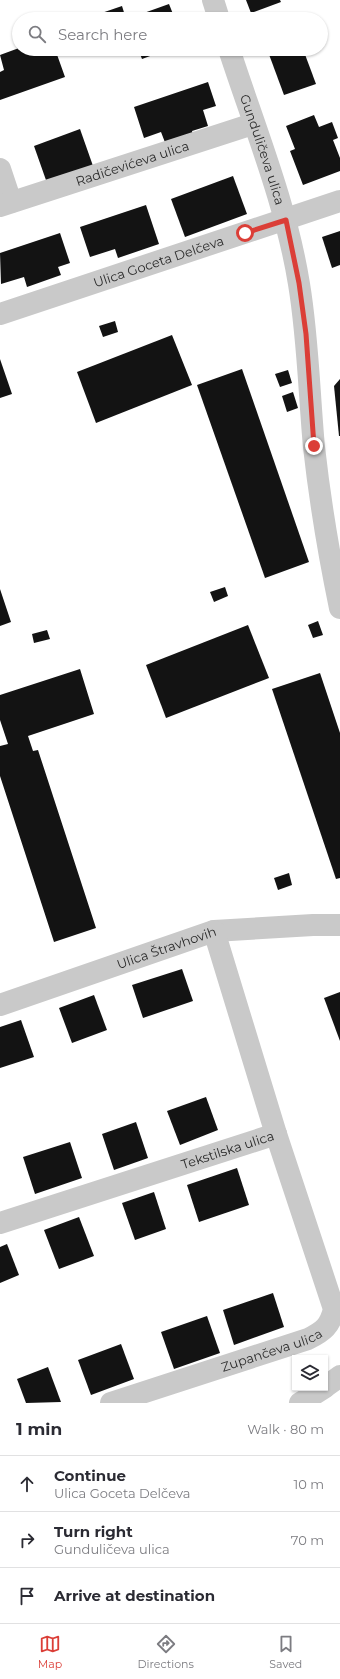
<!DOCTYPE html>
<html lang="en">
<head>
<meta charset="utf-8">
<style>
  body { margin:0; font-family:Montserrat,sans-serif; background:#f7f7f7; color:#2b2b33 }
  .controls { position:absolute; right:12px; bottom:12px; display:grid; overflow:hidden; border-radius:0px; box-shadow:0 1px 3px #0004 }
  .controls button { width:36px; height:36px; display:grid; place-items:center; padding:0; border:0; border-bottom:1px solid #e1e1e2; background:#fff; color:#2b2b33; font:20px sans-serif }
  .stop { position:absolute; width:12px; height:12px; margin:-9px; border:3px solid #db3e37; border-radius:50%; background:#fff }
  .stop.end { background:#db3e37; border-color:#fff; box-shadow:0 1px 4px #0008 }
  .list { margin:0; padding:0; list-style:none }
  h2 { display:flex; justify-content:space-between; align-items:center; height:52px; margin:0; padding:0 16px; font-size:17px }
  h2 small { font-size:13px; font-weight:400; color:#7c7c81 }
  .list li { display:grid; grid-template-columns:26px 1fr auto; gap:12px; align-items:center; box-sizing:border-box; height:56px; padding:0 16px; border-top:1px solid #e1e1e2 }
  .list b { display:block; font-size:15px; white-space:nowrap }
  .list p { margin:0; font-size:13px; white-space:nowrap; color:#7c7c81 }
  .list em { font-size:13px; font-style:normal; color:#7c7c81 }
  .icon { flex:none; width:22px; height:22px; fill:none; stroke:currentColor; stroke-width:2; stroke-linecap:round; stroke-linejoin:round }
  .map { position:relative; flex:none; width:340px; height:1403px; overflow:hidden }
  .search { position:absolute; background:#fff; box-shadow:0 1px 3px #0004; left:12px; right:12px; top:12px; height:44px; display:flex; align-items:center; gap:10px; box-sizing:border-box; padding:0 14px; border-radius:22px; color:#7c7c81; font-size:15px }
  .sheet { height:220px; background:#fff }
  nav { display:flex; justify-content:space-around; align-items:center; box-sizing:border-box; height:56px; border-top:1px solid #e1e1e2; background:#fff; font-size:11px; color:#7c7c81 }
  nav a { display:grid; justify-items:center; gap:2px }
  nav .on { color:#db3e37 }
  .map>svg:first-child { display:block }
  .building { fill:#131313 }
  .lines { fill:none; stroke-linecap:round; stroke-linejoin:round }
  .minor { stroke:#c9c9c9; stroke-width:22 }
  .route { stroke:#db3e37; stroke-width:5 }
  .labels { text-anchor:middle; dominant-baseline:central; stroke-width:4; stroke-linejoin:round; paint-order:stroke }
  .street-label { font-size:13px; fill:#2c2c2c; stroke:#fff }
</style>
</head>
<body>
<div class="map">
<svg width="340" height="1403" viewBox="0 0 340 1403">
  <rect width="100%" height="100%" fill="#fff"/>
  <g class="building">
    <path d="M246,0H280L281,2L251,13Z"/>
    <path d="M169,4L175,19H127Z"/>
    <path d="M122,6L126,19H84Z"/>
    <path d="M19,48L55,49L65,77L0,100V72L4,70L0,55Z"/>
    <path d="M112,49H135L114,56Z"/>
    <path d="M138,49H160L161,52L142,59Z"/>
    <path d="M267,49H303L316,84L284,95Z"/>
    <path d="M208,82L216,106L203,110L208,126L192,131L193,135L166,145L161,132L144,138L134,107Z"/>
    <path d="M314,115L319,127L332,122L338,138L333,140L340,158V171L303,185L290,151L295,149L286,126Z"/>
    <path d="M80,129L93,166L47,183L34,146Z"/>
    <path d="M233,176L247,214L185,237L171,199Z"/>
    <path d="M146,205L159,244L118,258L115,249L90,257L80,227Z"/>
    <path d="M340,231V265L332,268L322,237Z"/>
    <path d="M60,233L70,263L58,267L61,275L27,287L24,277L1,284L0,253Z"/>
    <path d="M115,321L118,332L103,337L99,326Z"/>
    <path d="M172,335L192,385L96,423L77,372Z"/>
    <path d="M0,359L12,394L0,398Z"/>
    <path d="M242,369L309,562L265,578L197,385Z"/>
    <path d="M288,370L292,383L280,387L275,374Z"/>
    <path d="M340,379V436H339L334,386Z"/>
    <path d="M293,392L298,408L287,412L282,396Z"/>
    <path d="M225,587L228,596L214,602L210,592Z"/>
    <path d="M0,589L11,622L0,626Z"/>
    <path d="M318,621L323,635L313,638L308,625Z"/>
    <path d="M248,625L269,678L166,718L146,665Z"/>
    <path d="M47,630L50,639L34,643L32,634Z"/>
    <path d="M80,669L94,714L28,736L33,751L38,750L96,928L54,942L0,776V746L8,744L0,720V695Z"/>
    <path d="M320,673L340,733V878L336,879L272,689Z"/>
    <path d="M289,873L292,885L278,890L274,878Z"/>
    <path d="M182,969L193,1001L143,1018L132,985Z"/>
    <path d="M340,992V1041L324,998Z"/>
    <path d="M94,995L107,1030L72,1043L59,1008Z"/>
    <path d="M21,1020L34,1057L0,1068V1027Z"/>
    <path d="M206,1097L218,1130L180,1145L167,1111Z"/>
    <path d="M136,1122L148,1158L114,1170L102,1134Z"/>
    <path d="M70,1142L82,1178L35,1194L23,1157Z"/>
    <path d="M237,1168L249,1205L199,1222L187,1185Z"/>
    <path d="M154,1192L166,1229L135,1240L122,1203Z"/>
    <path d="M79,1217L94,1256L59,1269L44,1230Z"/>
    <path d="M7,1244L19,1275L0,1283V1247Z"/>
    <path d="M273,1293L284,1327L234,1345L223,1310Z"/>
    <path d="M207,1316L220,1353L174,1369L161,1332Z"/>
    <path d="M121,1344L134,1379L91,1395L78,1360Z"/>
    <path d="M48,1367L61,1402L26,1403L17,1379Z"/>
  </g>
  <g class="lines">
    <g class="minor">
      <path d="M213,0L219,19"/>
      <path id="s1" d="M229,49C254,126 286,203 299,284C308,338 309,392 314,447C320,501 329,555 340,608"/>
      <path d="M0,169L11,202"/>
      <path id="s2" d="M0,206L253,124"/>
      <path id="s3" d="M0,314L340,201"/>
      <path id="s4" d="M0,1005L214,931L313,925H340"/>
      <path id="s5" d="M0,1223L276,1134"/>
      <path d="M325,1387L340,1376"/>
      <path id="s6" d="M111,1403L308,1339C324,1331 330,1326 334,1309L276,1134L214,931"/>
      <path d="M300,1403L324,1388"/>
    </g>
  </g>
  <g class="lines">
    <path class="route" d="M245,233L286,220L299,283L306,334L314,446"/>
  </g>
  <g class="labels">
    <g class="street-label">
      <text stroke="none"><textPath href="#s1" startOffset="106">Gunduličeva ulica</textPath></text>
      <text stroke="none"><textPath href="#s2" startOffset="139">Radičevićeva ulica</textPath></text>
      <text stroke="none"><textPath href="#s3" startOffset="167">Ulica Goceta Delčeva</textPath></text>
      <text stroke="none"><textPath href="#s4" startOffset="176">Ulica Štravhovih</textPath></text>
      <text stroke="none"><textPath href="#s5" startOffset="239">Tekstilska ulica</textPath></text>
      <text stroke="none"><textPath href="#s6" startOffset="169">Zupančeva ulica</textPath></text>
    </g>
  </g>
</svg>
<div class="controls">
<button><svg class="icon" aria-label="layers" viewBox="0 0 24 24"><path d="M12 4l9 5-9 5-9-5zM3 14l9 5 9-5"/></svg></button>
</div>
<div class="stop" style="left:245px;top:233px"></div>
<div class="stop end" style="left:314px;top:446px"></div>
<div class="search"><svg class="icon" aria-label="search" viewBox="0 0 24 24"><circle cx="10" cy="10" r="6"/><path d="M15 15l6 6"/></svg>Search here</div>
</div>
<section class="sheet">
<h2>1 min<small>Walk · 80 m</small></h2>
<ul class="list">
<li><svg class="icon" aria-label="ahead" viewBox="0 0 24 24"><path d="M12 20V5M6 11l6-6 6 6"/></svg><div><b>Continue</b><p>Ulica Goceta Delčeva</p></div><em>10 m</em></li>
<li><svg class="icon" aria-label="right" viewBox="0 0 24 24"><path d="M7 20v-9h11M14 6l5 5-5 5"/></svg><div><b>Turn right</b><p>Gunduličeva ulica</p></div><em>70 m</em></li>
<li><svg class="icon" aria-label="arrive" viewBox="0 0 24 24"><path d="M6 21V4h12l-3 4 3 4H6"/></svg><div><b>Arrive at destination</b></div></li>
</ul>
</section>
<nav>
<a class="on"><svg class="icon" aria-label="map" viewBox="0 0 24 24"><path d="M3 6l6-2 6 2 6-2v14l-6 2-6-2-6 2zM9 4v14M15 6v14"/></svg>Map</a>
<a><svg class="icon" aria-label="directions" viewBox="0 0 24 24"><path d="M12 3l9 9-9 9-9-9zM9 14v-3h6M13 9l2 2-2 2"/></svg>Directions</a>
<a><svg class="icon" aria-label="saved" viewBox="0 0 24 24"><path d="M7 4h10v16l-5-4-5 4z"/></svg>Saved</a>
</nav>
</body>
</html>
